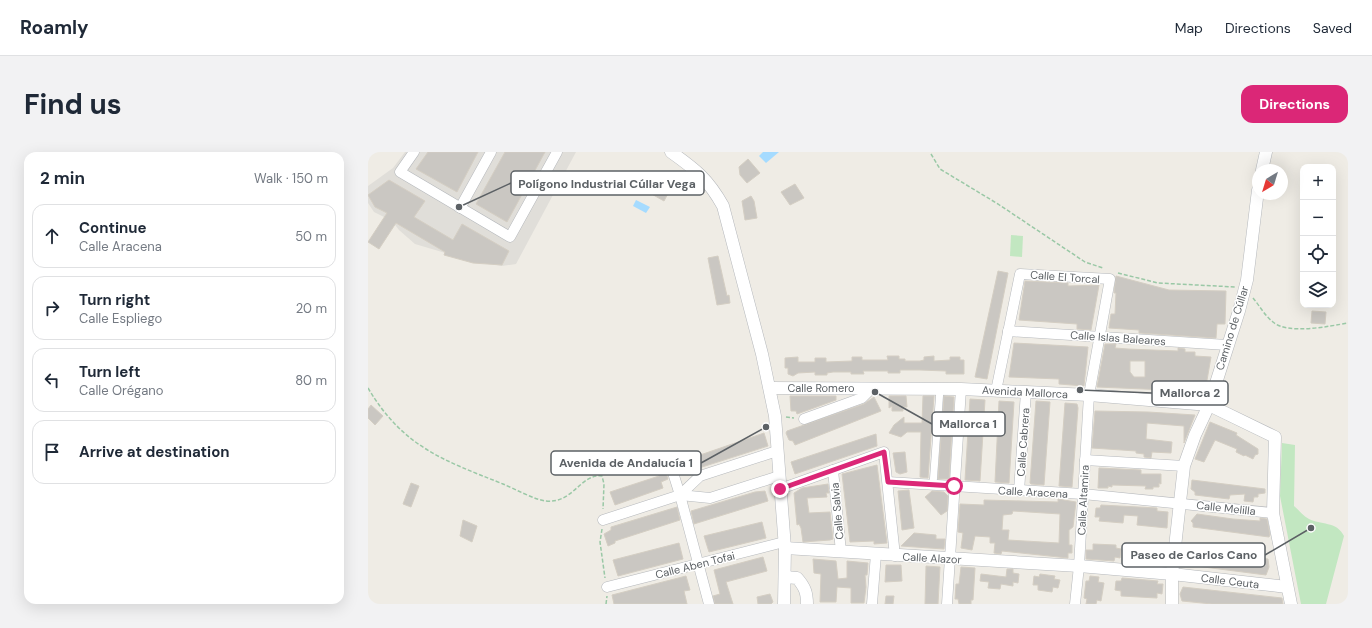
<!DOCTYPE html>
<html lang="en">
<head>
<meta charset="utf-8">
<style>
  body { margin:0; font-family:"DM Sans",sans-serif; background:#f2f2f3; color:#1f2937 }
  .controls { position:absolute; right:12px; top:12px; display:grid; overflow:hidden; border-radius:8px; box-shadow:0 4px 16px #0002 }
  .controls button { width:36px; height:36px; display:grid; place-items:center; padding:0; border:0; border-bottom:1px solid #e0e1e3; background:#fff; color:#1f2937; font:20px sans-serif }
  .compass { position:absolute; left:884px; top:12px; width:36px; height:36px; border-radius:50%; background:#fff; box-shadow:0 4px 16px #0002; rotate:218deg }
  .stop { position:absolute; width:12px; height:12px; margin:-9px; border:3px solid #db2777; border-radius:50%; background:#fff }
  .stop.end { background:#db2777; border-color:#fff; box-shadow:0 1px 4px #0008 }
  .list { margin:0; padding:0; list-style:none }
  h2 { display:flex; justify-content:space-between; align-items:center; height:52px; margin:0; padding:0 16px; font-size:17px }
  h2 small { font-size:13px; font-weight:400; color:#747a83 }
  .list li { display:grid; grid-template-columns:26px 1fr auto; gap:12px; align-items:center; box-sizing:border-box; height:64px; margin:0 8px 8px; padding:0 8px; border:1px solid #e0e1e3; border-radius:12px }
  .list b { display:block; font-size:15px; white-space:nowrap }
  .list p { margin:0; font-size:13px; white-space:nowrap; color:#747a83 }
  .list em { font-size:13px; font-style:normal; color:#747a83 }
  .icon { flex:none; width:22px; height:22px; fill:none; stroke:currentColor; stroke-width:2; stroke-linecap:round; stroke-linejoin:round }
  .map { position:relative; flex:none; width:980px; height:452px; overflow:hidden; border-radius:12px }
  header { display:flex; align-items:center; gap:24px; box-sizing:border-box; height:56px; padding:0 20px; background:#fff; border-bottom:1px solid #e0e1e3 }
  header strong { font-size:19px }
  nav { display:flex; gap:22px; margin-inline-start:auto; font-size:14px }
  .intro { display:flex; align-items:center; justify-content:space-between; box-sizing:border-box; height:96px; padding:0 24px }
  h1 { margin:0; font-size:28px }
  .button { padding:10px 18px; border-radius:12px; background:#db2777; color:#fff; font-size:14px; font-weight:700 }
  main { display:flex; gap:24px; padding:0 24px }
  aside { flex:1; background:#fff; border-radius:12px; box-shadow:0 4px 16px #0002 }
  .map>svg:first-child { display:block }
  .industrial { fill:#e0ded9 }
  .green { fill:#c2e7c1 }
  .water { fill:#a5dbff }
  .building { fill:#cac7c2; stroke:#d4cec3; fill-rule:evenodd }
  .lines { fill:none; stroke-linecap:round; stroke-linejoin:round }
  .pedestrian-casing { stroke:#b5b8bc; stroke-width:8 }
  .minor-casing { stroke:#b5b8bc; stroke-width:11 }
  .tertiary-casing { stroke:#b5b8bc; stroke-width:13 }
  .path { stroke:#9ac8a6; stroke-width:1.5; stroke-dasharray:4 2; stroke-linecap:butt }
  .pedestrian { stroke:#fff; stroke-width:7 }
  .minor { stroke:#fff; stroke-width:10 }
  .tertiary { stroke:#fff; stroke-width:12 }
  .route { stroke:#db2777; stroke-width:5 }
  .labels { text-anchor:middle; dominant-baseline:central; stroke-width:3; stroke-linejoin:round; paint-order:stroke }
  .street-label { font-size:11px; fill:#5c6165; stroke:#fff }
  .leader { fill:none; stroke:#5c6165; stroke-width:1.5 }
  .callout-dot { fill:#5c6165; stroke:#fff; stroke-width:1.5 }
  .callout { fill:#fff; stroke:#5c6165; stroke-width:1.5 }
  .callout-label { font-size:12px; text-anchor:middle; font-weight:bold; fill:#5c6165 }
</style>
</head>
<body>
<header>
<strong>Roamly</strong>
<nav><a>Map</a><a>Directions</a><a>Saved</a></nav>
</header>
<div class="intro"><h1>Find us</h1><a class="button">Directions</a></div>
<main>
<aside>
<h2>2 min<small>Walk · 150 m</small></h2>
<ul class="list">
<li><svg class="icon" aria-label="ahead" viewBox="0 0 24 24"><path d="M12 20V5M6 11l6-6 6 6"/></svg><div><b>Continue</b><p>Calle Aracena</p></div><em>50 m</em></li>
<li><svg class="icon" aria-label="right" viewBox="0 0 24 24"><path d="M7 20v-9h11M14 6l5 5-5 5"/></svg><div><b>Turn right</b><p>Calle Espliego</p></div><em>20 m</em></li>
<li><svg class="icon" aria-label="left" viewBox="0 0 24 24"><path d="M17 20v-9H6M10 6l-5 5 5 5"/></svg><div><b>Turn left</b><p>Calle Orégano</p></div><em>80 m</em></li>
<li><svg class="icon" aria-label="arrive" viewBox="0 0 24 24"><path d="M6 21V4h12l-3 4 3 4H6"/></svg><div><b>Arrive at destination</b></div></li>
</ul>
</aside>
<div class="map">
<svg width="980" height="452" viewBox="0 0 980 452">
  <rect width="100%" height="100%" fill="#efece5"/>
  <path class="industrial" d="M37,0H208L148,112L134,114L101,108L47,92L31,78L24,69L6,60L0,51V34L25,16Z"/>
  <g class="green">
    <path d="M643,83L655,84L654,105L642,104Z"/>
    <path d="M914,291L927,293L926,354C931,358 935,364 941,367C952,373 969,369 976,384L958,452H933L912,344Z"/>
  </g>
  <g class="water">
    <path d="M395,0H411L398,11L391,4Z"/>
    <path d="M268,48L282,55L278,61L265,54Z"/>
  </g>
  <g class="building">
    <path d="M60,0H110L89,40L48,17Z"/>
    <path d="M137,0H177L139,70L108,52Z"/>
    <path d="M380,7L392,21L379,31L372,23L371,15Z"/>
    <path d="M280,23L303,36L296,49L273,36Z"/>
    <path d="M21,28L57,49L46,65L85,88L94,72L141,99L134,113L105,111L76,103L77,100L28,71L11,97L0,90L19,61L7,55L0,43Z"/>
    <path d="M427,32L436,46L422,53L413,40Z"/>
    <path d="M383,44L386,49L389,66L377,68L374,49Z"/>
    <path d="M350,104L359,144L361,143L362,151L349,153L340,106Z"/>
    <path d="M630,119L640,121L619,227L607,225Z"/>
    <path d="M748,124L801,138L858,139L857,172H849L848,186L771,181V178L741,176L743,162H747L748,141H746Z"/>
    <path d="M657,129L700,131V134L731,133L723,178L709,177V172L651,168Z"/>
    <path d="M944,159L958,160L957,172L943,171Z"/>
    <path d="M646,191L720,195L716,234L691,232V227L641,225Z"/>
    <path d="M737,192H748L747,196L760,197L810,199V196L817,197V200H827V204L843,205L838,234L822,233V239L729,235ZM762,209H777V225H766L762,220Z"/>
    <path d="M519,204H531V207H537V209H552L556,208V205L566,204V209L582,208V205H592V208H596V222H578V219L552,218H532V221H520V219H495L496,222H483V220H465L459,221V223H447V220L430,221L425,224L420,222V216H417V206L430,205V210H447V206H458V210L484,209V205H494V208H520Z"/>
    <path d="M422,244H468V248L429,262L428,259H423Z"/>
    <path d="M521,244H538L539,255H535V259H524V254L521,256Z"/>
    <path d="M555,244H566L560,326L552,325L553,280H539L533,285L521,281L526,273L536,265V271H554Z"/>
    <path d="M576,244L586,245L581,327H570Z"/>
    <path d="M506,245L513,259L427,293L425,289L421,288L418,281L419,279L496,252Z"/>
    <path d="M602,247L617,248L612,329L597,328Z"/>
    <path d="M631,249L646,250L641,331L627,330Z"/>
    <path d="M668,249L682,250L676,333L663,332L662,331Z"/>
    <path d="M697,251L709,252L710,256L704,335L691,334Z"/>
    <path d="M3,253L15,264L7,273L0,266V257Z"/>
    <path d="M727,259L780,260L827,263L816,291V274L779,271L778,287L804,290L803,301L784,300L783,306L776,305V302L768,301V299L724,296Z"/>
    <path d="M842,270L869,281L868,283L890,297V302L887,303L885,307L877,303L876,304L868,300L869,297L847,288L836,310L827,307Z"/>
    <path d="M396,281L400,294L312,322L309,311Z"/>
    <path d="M508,282L509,294L427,322L423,310Z"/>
    <path d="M537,300L539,320L532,322L528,320L525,301Z"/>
    <path d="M509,313L519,391L506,392V389L482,390L474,322Z"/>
    <path d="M296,315L300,327L293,330L295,336L247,353L242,340L291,324L289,318Z"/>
    <path d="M731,316L773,318V322H793V332L791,331V335H785V337H777L778,334L744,333V335L740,334V336H730Z"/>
    <path d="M824,328L897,337V341L890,342V345H886L885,350L876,349L877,342L862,343L861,347L827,343V340L823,337Z"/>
    <path d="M43,331L51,334L43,355L35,352Z"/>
    <path d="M460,332L461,341H458L459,345L439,346L441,361L462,360L465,387L462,388L435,390L433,376L431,372L429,373L426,341L434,336Z"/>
    <path d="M541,338L546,376L534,378L530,339Z"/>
    <path d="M397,339L400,349L326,372L323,359L387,340Z"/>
    <path d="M564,339L576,340L580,344L579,359L573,363L557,345Z"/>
    <path d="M690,347L708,350L705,375L701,378V393H704V401H700V406L634,399L633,402L626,401L627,391H622V385L607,384L604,398L593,396L595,381L590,380L592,352L616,353V348L690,350ZM645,359L692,362L691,391L640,388L641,378H634L635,363L644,362Z"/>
    <path d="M733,353L789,356V359L800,360L799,376L769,373L770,364L756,363L755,371L731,369L732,365H727L728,356H732Z"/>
    <path d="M309,355L312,368L247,389V391L240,394L236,382L243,378V375Z"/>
    <path d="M829,362L865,367L892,369V366L899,367L902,383L901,385L825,375V371L823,369Z"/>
    <path d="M95,368L109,374L104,390L92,384Z"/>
    <path d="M394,370L398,386L341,400L336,384Z"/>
    <path d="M546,381L568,383V387H577L576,397L533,394Z"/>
    <path d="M311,391L315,407L250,424L245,408Z"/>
    <path d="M725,392L748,393V396L753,397L752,406L747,405L746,409L718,407V398H725Z"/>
    <path d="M822,398L900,407L901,415L898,423L820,413L821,408L819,405Z"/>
    <path d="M395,405L399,419L358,430L365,452H347L345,444L352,442L346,418Z"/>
    <path d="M445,407L468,409L470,427L479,426V409L500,411L499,423H497L498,435L496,451H483V436L469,435L468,450H452L453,422L446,421Z"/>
    <path d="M518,413H533L534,429L517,430Z"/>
    <path d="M558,414L572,415L570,452H557Z"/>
    <path d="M593,415L607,416L605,448H603V452H591L590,447H587L588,432H591Z"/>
    <path d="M639,417H645V421L651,422L650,431L645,430V434L633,432L632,437L620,436L621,430L612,429L613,422L638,425Z"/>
    <path d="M672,422L687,424L686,427L692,428L690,436L685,435L684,440L670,438V433H665L666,424L671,425Z"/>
    <path d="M318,424L322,438L316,439L319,452H246L244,443Z"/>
    <path d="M722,424L731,425L730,430L736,431L733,449L729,448L728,452H718L719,447L716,446L718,429H721Z"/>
    <path d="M754,426L790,429L789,432H795L794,442L789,441V446L753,444V439L747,438L748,429H753Z"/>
    <path d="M815,435L914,446L915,452H844L814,449L812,442Z"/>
    <path d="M402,442L405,450L403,452H390L389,445Z"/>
    <path d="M518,444H526L525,452H517Z"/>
  </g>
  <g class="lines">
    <g class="pedestrian-casing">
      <path id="pedestrian" d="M565,333L572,237"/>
    </g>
    <g class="minor-casing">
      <g id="minor">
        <path d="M46,0L32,20L142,85L189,0"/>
        <path d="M92,56L123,0"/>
        <path d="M640,179L859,193"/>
        <path d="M628,239L652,122L742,127L721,243L711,414L707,452"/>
        <path d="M436,267L494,246L504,236"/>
        <path d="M301,308L312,343L341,452"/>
        <path d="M717,308L816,314"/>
        <path d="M465,318L473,400"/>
        <path d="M520,330L715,342L905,361"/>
        <path d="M412,337L516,300L527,404"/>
        <path d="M651,339L658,240"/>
        <path d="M312,343L332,324L409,299"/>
        <path d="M235,368L312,343L342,346L411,324"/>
        <path d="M239,435L416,390"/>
        <path d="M504,452L508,402"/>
        <path d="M579,452L593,237"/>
      </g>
    </g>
    <g class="tertiary-casing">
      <g id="tertiary">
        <path d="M303,0C327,17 340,27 355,54L394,202L407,264L417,396L416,452"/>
        <path d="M894,18L898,0"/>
        <path d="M402,236L593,237L721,243L841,253L907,285L905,361L923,452"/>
        <path d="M417,396L711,414L804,422L919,435"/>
        <path d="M417,425L429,426C437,435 439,441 439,452"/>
        <path d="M804,452V422L816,314L827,283L841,253L871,159L879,128L890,38"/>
      </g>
    </g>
    <g class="path">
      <path d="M563,2L572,17L630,52L717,110L735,116"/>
      <path d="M750,121L790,131L867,135"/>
      <path d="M885,146C891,153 897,164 905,170C920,183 962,174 980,171"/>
      <path d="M0,236C35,295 75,308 135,332C147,337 167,348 178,349C205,352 213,321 234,324L236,332L235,357"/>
      <path d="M418,265L426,266"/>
      <path d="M234,377L232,390L237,426"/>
      <path d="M238,452L239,444"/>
    </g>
    <use href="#pedestrian" class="pedestrian"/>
    <use href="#minor" class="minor"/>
    <use href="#tertiary" class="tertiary"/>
  </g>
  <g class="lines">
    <path class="route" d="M412,337L516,300L520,330L586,334"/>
  </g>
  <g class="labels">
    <g class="street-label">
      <text transform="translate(697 125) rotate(4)">Calle El Torcal</text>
      <text transform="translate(864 176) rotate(-73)">Camino de Cúllar</text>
      <text transform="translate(750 186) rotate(4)">Calle Islas Baleares</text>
      <text x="453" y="236">Calle Romero</text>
      <text transform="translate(657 240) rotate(3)">Avenida Mallorca</text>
      <text transform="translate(655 290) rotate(-86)">Calle Cabrera</text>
      <text transform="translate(665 340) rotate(3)">Calle Aracena</text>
      <text transform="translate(715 348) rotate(-87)">Calle Altamira</text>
      <text transform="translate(858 356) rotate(6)">Calle Melilla</text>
      <text transform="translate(469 359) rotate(-95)">Calle Salvia</text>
      <text transform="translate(564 406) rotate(3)">Calle Alazor</text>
      <text transform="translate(327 413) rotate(-14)">Calle Aben Tofai</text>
      <text transform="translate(862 429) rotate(7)">Calle Ceuta</text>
    </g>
  </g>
  <path class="leader" d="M91 55L143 31M712 238L784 241M507 240L564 272M398 275L333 311M943 376L897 403"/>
  <g class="callout-dot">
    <circle cx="91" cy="55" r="4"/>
    <circle cx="712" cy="238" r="4"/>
    <circle cx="507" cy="240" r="4"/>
    <circle cx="398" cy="275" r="4"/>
    <circle cx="943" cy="376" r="4"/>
  </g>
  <g class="callout">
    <rect x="143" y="19" width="193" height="24" rx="4"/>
    <rect x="784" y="229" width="76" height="24" rx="4"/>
    <rect x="564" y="260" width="73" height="24" rx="4"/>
    <rect x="183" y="299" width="150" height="24" rx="4"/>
    <rect x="754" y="391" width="143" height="24" rx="4"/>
  </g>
  <g class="callout-label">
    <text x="239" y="36">Polígono Industrial Cúllar Vega</text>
    <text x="822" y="245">Mallorca 2</text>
    <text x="600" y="276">Mallorca 1</text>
    <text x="258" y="315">Avenida de Andalucía 1</text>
    <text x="826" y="407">Paseo de Carlos Cano</text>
  </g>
</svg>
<div class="controls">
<button>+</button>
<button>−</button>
<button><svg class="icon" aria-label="locate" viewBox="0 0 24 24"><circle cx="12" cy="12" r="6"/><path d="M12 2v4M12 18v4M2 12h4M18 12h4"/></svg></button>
<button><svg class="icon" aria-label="layers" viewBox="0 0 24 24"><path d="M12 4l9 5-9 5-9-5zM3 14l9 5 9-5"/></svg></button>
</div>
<svg class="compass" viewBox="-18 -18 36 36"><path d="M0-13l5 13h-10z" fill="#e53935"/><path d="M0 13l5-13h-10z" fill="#747a83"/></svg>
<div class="stop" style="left:586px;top:334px"></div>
<div class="stop end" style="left:412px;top:337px"></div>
</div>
</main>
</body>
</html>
